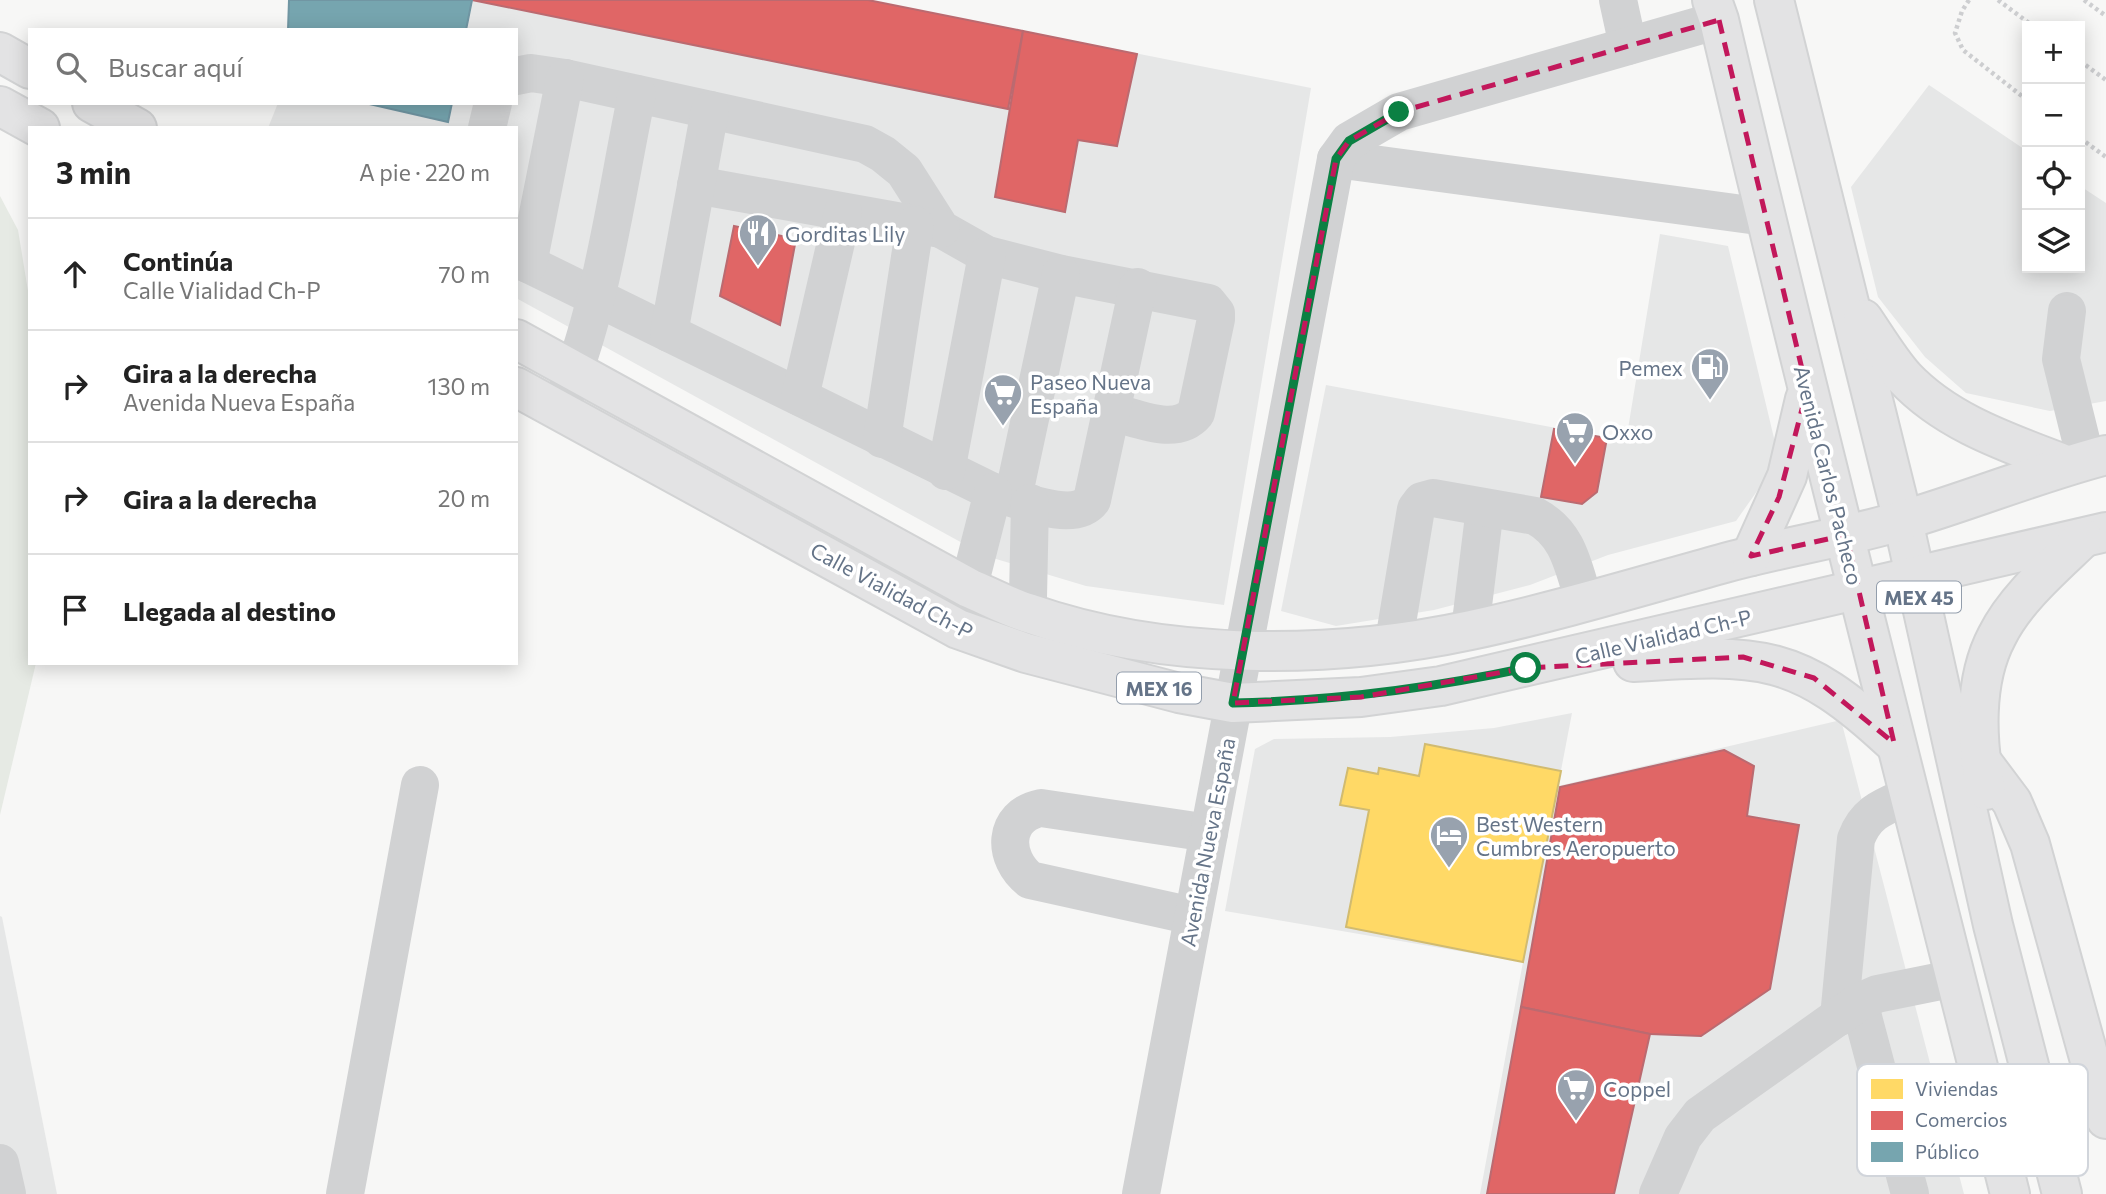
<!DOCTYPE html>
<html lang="es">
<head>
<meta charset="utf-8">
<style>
  body { margin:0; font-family:Commissioner,sans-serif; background:#f6f6f6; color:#222 }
  .controls { position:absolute; right:21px; top:21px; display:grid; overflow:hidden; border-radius:0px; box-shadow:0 4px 18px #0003 }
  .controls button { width:63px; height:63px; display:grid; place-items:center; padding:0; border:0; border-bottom:2px solid #e0e0e0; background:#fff; color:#222; font:35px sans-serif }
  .stop { position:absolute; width:21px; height:21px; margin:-16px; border:5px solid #0b8043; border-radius:50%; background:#fff }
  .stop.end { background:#0b8043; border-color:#fff; box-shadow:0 2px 7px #0008 }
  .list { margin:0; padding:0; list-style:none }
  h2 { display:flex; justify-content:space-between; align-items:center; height:91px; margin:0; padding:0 28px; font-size:30px }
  h2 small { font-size:23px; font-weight:400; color:#767676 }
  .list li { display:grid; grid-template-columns:46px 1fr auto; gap:21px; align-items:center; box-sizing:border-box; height:112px; padding:0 28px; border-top:2px solid #e0e0e0 }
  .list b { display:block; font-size:26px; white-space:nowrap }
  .list p { margin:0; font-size:23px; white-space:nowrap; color:#767676 }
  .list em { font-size:23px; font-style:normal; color:#767676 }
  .icon { flex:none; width:38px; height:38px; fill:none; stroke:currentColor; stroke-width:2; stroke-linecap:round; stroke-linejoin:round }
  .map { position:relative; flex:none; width:2106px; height:1194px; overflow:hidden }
  .search { position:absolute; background:#fff; box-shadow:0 4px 18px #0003; left:28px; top:28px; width:490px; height:77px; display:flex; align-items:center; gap:18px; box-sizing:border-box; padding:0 24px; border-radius:0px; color:#767676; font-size:26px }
  .panel { position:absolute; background:#fff; box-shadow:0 4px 18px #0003; left:28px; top:126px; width:490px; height:539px; border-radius:0px }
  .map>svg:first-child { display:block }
  .built { fill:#e6e7e7 }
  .green { fill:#e6eae4 }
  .homes { fill:#ffd966; stroke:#d1bb70; stroke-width:2 }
  .shops { fill:#e06666; stroke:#bb6a70; stroke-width:2 }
  .public { fill:#76a5af; stroke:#7196a3; stroke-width:2 }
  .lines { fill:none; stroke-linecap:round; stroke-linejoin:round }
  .major-casing { stroke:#d2d3d4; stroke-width:42 }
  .path { stroke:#cdced0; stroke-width:4.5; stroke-dasharray:3.5 3.5; stroke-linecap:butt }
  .minor { stroke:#d1d2d3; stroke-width:38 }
  .major { stroke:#e3e3e4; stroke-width:38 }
  .route { stroke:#0b8043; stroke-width:9 }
  .marked { fill:none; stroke:#c2185b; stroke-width:5; stroke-dasharray:14 9; stroke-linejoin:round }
  .labels { text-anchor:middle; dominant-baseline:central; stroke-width:7; stroke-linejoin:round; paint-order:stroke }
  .shield { fill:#fff; stroke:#939eac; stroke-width:2 }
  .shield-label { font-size:19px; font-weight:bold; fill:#657488 }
  .poi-label { font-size:21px; fill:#657488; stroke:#fff; text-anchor:start }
  .street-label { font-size:21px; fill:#657488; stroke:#fff }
  .key { fill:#fff; stroke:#d1d5db; stroke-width:2 }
  .key-label { font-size:19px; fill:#657488 }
</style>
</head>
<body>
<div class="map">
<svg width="2106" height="1194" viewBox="0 0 2106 1194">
  <rect width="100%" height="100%" fill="#f7f7f6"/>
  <g class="built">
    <path d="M289,0H868L1311,88L1224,605L1086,586L986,556L516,298V128H268L278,103H516V30H288Z"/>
    <path d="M1929,85L2027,151V268H2080V186L2106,203V401L2050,411L1966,393L1925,357L1878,297L1851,187Z"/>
    <path d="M1660,234L1728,246L1774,438V467L1736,521L1608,555L1530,585L1434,610L1336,626L1281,611L1326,385L1626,441Z"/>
    <path d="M1572,713L1558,786L1841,720L1964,1194H1480L1523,962L1225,911L1255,749L1274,739L1390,737L1494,728Z"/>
    <path d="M0,916L2,917L57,1194H0Z"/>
  </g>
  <path class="green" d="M0,196L18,230L30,303V663H36L0,815Z"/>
  <path class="homes" d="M1425,744L1561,771L1523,962L1346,927L1369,810L1340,805L1348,768L1378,774L1379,768L1419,776Z"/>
  <g class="shops">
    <path d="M472,0H868L1023,31L1008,109Z"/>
    <path d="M1023,31L1137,54L1117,146L1078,140L1065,212L995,197Z"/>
    <path d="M734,226L796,239L780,325L720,296Z"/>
    <path d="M1554,429L1607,438L1597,492L1582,504L1541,497Z"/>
    <path d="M1724,750L1754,766L1747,816L1799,825L1770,989L1701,1036L1650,1034L1521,1007L1560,787Z"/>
    <path d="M1521,1007L1650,1034L1614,1194H1487Z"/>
  </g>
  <g class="public">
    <path d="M289,0H472L466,30H288Z"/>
    <path d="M365,103H452L448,122Z"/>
  </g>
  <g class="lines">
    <g class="major-casing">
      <g id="major">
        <path d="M1712,0L1719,20C1811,412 1912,803 2010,1194"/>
        <path d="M1774,0L1903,521L1993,925L2062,1194"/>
        <path d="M0,52L30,69"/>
        <path d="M92,103L137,128"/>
        <path d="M0,106L40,128"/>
        <path d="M1863,319C1876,338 1889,360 1904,377C1947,423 2009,443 2066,465"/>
        <path d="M516,339L969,588C988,596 1008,607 1028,613C1165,661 1330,660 1471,630C1555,612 1638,587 1721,564C1782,547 1844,538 1904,520C1972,500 2037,473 2106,455"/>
        <path d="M516,387L958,629L1026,653L1179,693L1233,703L1361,697L1441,686L2106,532"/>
        <path d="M1751,556L1787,476L1805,399"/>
        <path d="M1633,662C1760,654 1797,652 1894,743"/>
        <path d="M1979,758L2012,802L2030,844L2106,1119"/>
        <path d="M1986,790C1976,742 1973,681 1997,636C2016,598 2053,567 2083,538"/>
      </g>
    </g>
    <g class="path">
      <path d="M1969,0L1962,11L1955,33L1963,50L2027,100"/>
      <path d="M1998,0L2033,26"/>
      <path d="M2084,0L2106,16"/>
      <path d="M2080,61L2106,80"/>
      <path d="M2080,138L2106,157"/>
    </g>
    <g class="minor">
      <path d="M1618,0L1628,46"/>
      <path d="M516,76L531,73L565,78L865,144L883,154L904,171L941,229L987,255L1061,274L1208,303L1216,313V319L1196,413C1176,437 1138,418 1112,412"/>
      <path d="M487,128L493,103"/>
      <path d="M1336,159L1765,217"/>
      <path d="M696,185L941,229"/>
      <path d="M516,258L993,492C1018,499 1074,524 1092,500L1138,287"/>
      <path d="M528,264L565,78"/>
      <path d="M2067,311L2061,359L2086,460"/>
      <path d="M669,333L710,110"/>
      <path d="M800,397L843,212"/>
      <path d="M559,410C602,311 615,199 637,94"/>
      <path d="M882,439L915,225"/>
      <path d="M946,471L987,255"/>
      <path d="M1013,498L1061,274"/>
      <path d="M958,629L993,492"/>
      <path d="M1470,630L1485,508"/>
      <path d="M1394,641L1416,509L1422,501L1433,498L1535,516C1569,534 1573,567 1584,601"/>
      <path d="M1027,644L1030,503"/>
      <path d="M1193,916L1030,880C1002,858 1002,816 1041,808L1209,833"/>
      <path d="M1859,1002L1910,1194"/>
      <path d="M1839,1017L1856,839C1866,812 1883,807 1908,796"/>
      <path d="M0,1163L7,1194"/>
      <path d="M345,1194L420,785"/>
      <path d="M1141,1194L1336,159L1349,141L1399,112L1719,20"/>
      <path d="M1658,1194L1683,1137L1700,1115L1859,1002L1877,994L1956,978"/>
    </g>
    <use href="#major" class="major"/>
  </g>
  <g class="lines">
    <path class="route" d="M1399,112L1349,141L1336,159L1233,703C1333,701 1428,689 1526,668"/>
  </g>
  <path class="marked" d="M1719,20L1807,390L1779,497L1751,556L1846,535L1894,743L1814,678L1743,657L1526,668L1361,697L1233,703L1336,159L1349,141L1399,112Z"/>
  <defs>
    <g id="restaurant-pin" transform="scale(2.0125)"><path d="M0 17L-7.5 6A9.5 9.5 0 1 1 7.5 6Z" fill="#98a2ae" stroke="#fff"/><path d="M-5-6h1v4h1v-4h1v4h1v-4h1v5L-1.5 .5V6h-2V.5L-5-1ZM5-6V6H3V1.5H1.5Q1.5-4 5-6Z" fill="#fff"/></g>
    <g id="fuel-pin" transform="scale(2.0125)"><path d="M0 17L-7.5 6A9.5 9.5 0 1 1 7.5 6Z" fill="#98a2ae" stroke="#fff"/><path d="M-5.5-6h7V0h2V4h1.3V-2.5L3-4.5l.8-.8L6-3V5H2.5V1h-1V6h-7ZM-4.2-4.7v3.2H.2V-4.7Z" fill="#fff"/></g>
    <g id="supermarket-pin" transform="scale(2.0125)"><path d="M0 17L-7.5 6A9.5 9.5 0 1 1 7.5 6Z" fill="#98a2ae" stroke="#fff"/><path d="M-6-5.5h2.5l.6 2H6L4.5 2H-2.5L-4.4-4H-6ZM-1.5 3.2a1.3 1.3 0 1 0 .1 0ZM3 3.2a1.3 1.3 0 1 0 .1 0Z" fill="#fff"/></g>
    <g id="hotel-pin" transform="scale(2.0125)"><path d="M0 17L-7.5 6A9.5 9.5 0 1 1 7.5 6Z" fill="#98a2ae" stroke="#fff"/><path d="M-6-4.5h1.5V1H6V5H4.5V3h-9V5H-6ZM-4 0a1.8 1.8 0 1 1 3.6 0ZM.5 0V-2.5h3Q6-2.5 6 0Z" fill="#fff"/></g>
  </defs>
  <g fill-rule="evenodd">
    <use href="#restaurant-pin" x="758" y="233"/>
    <use href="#fuel-pin" x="1710" y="367"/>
    <use href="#supermarket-pin" x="1003" y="393"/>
    <use href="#supermarket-pin" x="1575" y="431"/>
    <use href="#hotel-pin" x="1449" y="835"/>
    <use href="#supermarket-pin" x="1576" y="1088"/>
  </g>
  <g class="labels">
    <g class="shield">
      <rect x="1877" y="581.5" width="84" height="31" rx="5"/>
      <rect x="1117" y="672.5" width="84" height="31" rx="5"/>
    </g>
    <g class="shield-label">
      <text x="1919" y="597">MEX 45</text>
      <text x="1159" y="688">MEX 16</text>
    </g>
    <g class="poi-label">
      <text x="785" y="233">Gorditas Lily</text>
      <text x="1683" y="367" text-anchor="end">Pemex</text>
      <text x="1030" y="381">Paseo Nueva<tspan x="1030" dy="24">España</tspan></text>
      <text x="1602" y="431">Oxxo</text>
      <text x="1476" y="823">Best Western<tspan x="1476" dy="24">Cumbres Aeropuerto</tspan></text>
      <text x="1603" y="1088">Coppel</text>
    </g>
    <g class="street-label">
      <text transform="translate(1829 475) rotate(76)">Avenida Carlos Pacheco</text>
      <text transform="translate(892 590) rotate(28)">Calle Vialidad Ch-P</text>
      <text transform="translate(1663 636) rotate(-13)">Calle Vialidad Ch-P</text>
      <text transform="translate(1207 842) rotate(-79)">Avenida Nueva España</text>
    </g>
  </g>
  <rect x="1857" y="1064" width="231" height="112" rx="10" class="key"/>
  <rect x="1871" y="1079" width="32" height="20" fill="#ffd966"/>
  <rect x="1871" y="1111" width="32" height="19" fill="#e06666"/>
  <rect x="1871" y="1142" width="32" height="20" fill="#76a5af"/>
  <g class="key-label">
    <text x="1915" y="1096">Viviendas</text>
    <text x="1915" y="1127">Comercios</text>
    <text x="1915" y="1159">Público</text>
  </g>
</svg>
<div class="controls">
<button>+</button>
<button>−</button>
<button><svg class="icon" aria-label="locate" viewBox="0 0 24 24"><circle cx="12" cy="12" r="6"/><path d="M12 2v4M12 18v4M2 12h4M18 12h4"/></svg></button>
<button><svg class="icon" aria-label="layers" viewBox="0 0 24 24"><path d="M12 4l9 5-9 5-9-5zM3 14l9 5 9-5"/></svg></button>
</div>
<div class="stop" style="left:1526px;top:668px"></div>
<div class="stop end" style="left:1399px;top:112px"></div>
<div class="search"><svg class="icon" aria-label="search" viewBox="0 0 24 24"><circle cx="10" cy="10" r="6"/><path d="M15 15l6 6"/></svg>Buscar aquí</div>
<section class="panel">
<h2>3 min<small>A pie · 220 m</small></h2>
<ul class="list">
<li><svg class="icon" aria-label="ahead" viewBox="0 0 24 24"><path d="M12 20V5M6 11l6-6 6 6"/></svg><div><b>Continúa</b><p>Calle Vialidad Ch-P</p></div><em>70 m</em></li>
<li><svg class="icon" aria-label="right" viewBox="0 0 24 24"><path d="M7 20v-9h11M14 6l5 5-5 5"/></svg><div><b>Gira a la derecha</b><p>Avenida Nueva España</p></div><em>130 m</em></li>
<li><svg class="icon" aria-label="right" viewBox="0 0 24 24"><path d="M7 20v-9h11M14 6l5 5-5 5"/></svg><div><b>Gira a la derecha</b></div><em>20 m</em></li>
<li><svg class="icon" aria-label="arrive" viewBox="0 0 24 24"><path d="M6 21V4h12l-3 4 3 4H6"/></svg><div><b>Llegada al destino</b></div></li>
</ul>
</section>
</div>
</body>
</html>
